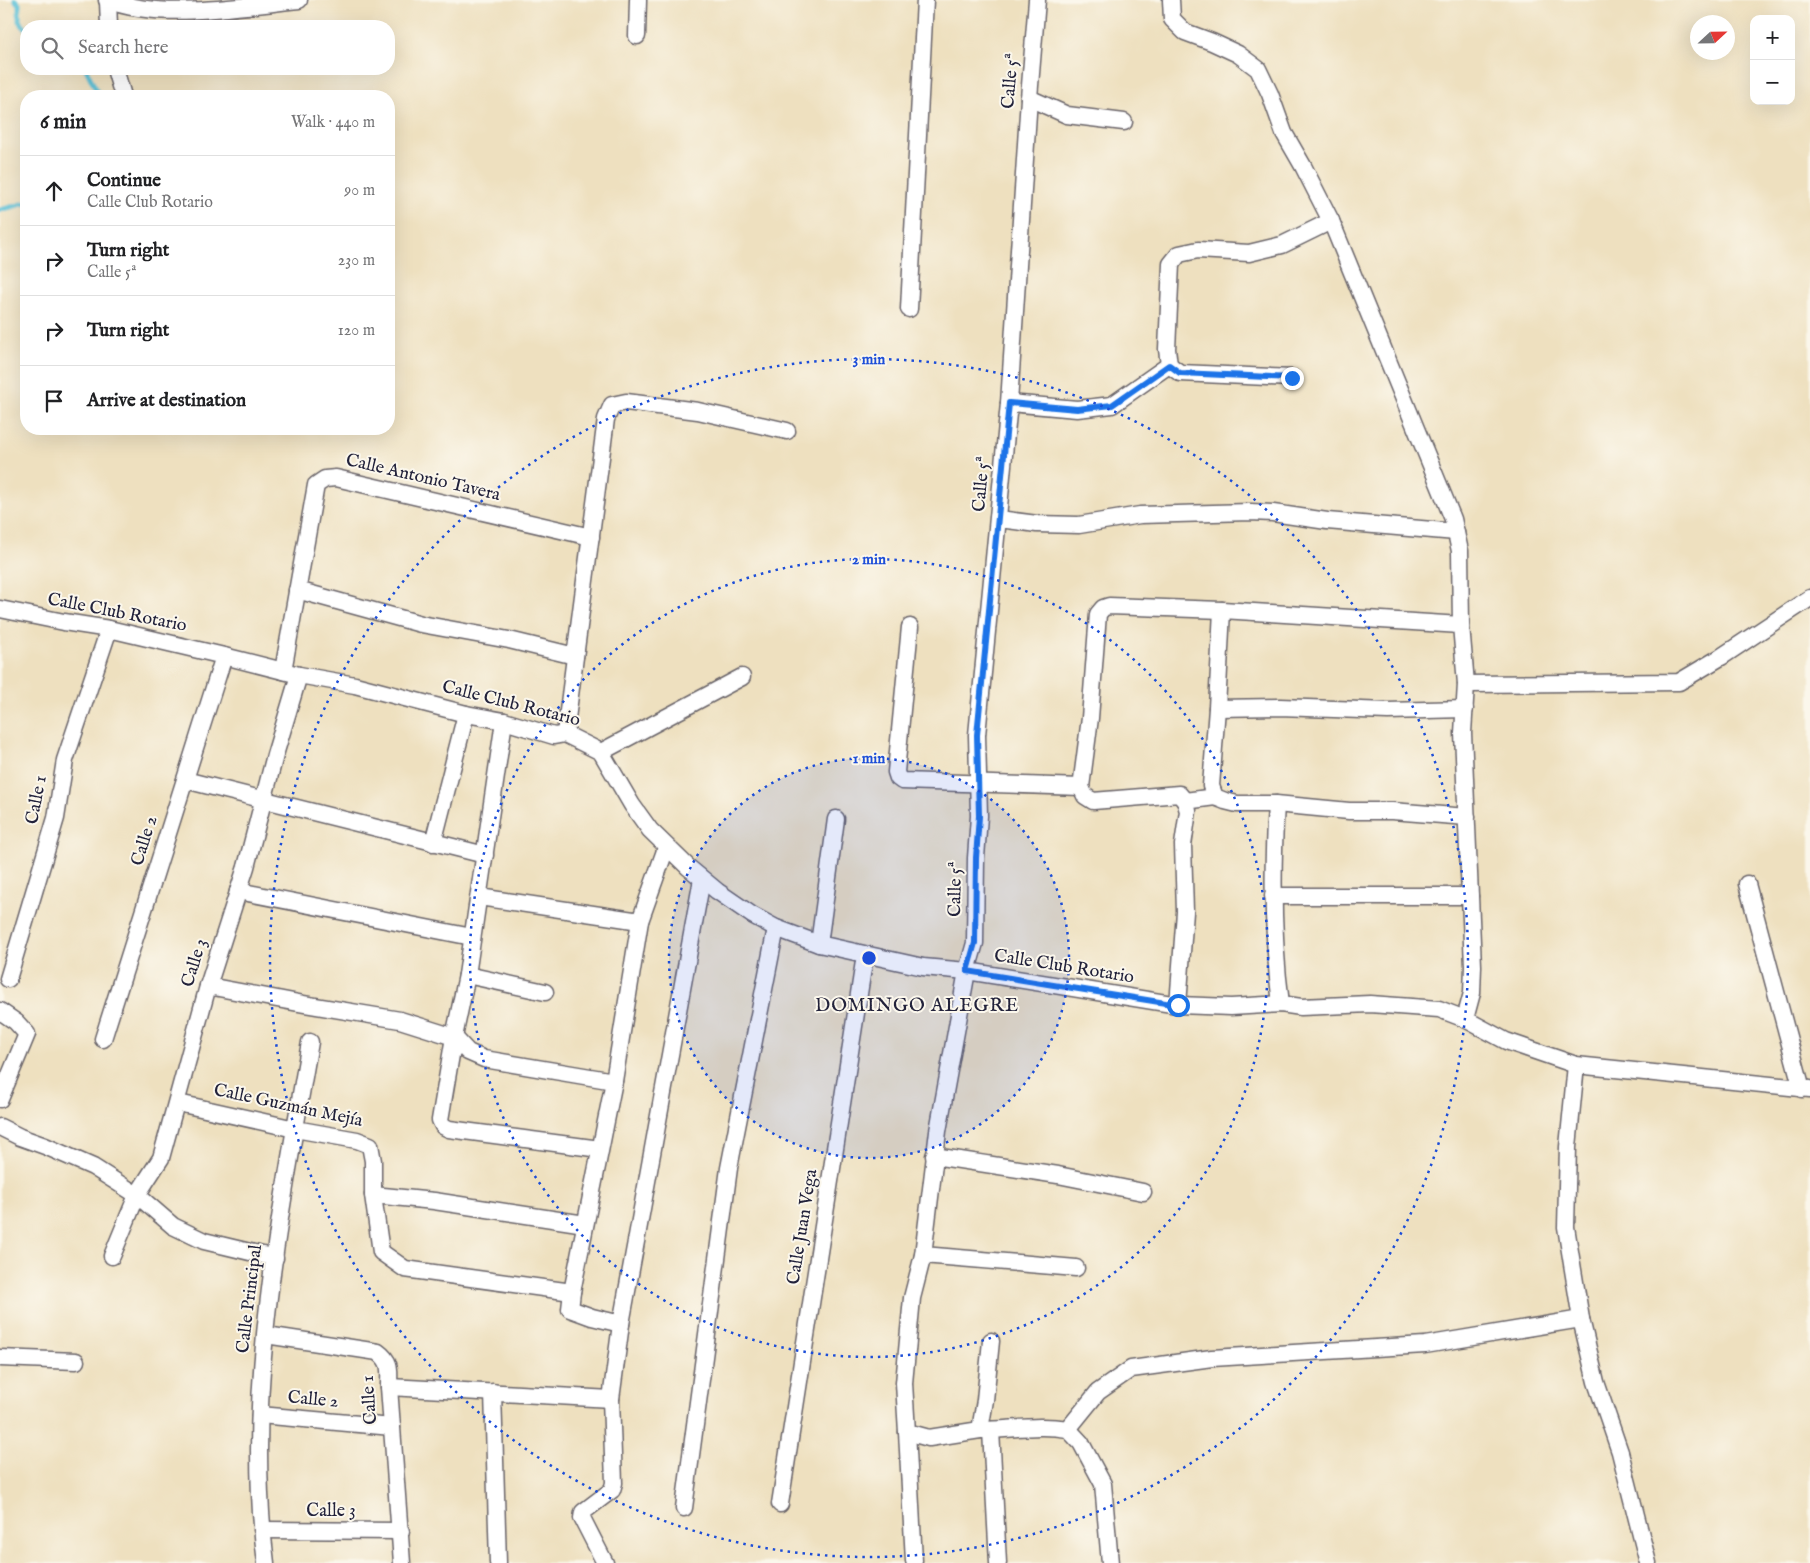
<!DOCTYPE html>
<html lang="en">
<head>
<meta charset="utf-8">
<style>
  body { margin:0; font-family:"IM FELL English",serif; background:#f2f2f2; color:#202124 }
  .controls { position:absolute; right:15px; top:15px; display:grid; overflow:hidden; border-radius:10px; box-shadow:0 5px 20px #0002 }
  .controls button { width:45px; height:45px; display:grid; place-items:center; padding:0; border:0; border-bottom:1px solid #e0e0e0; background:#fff; color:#202124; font:25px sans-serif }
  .compass { position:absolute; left:1690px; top:15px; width:45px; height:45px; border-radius:50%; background:#fff; box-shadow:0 5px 20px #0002; rotate:68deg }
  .stop { position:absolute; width:15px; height:15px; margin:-11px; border:4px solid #1a73e8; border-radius:50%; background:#fff }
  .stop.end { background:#1a73e8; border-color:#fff; box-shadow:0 1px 5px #0008 }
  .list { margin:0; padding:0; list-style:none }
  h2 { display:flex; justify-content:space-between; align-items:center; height:65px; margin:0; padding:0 20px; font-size:21px }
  h2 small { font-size:16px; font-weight:400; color:#757577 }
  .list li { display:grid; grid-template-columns:32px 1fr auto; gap:15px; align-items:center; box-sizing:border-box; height:70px; padding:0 20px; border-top:1px solid #e0e0e0 }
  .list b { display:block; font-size:19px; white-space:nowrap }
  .list p { margin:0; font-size:16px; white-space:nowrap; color:#757577 }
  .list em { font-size:16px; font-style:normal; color:#757577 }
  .icon { flex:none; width:28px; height:28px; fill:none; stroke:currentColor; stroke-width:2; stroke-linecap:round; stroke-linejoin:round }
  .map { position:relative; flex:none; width:1810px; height:1563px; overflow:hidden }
  .search { position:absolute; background:#fff; box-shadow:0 5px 20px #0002; left:20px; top:20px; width:375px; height:55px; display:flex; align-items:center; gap:12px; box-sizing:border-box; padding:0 18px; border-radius:20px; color:#757577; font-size:19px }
  .panel { position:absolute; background:#fff; box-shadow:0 5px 20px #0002; left:20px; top:90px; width:375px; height:345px; border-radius:20px }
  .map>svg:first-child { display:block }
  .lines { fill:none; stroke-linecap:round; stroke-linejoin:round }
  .stream { stroke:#59c0d7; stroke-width:5 }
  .minor-casing { stroke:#696469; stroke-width:19 }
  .minor { stroke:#fff; stroke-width:16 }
  .route { stroke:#1a73e8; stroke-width:6 }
  .ring { fill:none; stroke:#1d4ed8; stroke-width:2.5; stroke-dasharray:2.5 5 }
  .labels { text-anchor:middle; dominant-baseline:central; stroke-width:4; stroke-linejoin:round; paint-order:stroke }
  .street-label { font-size:18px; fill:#22223b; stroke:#fbf7ec }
  .neighbourhood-label { font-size:19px; letter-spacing:1px; fill:#22223b; stroke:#fbf7ec }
  .centre { fill:#1d4ed8; stroke:#fbf7ec; stroke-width:2.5 }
  .ring-label { font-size:15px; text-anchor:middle; font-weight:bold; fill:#1d4ed8; stroke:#fbf7ec; stroke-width:4; stroke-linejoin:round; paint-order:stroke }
</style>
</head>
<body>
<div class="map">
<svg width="1810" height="1563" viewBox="0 0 1810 1563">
  <rect width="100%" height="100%" fill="#fbf7ec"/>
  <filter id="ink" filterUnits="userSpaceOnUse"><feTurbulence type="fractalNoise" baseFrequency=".02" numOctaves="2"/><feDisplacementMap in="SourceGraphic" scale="10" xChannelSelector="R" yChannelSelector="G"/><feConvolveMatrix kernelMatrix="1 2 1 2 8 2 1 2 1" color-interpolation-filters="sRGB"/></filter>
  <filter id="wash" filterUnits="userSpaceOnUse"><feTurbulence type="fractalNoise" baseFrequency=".0096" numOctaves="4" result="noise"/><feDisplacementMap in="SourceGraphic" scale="20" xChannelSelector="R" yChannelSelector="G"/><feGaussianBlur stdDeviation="1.12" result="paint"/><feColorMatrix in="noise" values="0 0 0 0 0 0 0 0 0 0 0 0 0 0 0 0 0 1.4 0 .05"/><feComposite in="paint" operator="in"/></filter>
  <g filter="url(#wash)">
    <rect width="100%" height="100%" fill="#eee0bf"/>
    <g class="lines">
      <g class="stream">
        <path d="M15,0L19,4V21L26,29"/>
        <path d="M86,69L99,96"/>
        <path d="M0,210L26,203"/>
      </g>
    </g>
  </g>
  <g filter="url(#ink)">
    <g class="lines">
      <g class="minor-casing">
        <g id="minor">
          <path d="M107,0C162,21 241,6 299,0"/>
          <path d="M1171,0L1172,19L1185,32L1212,42L1238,54L1258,69L1270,94L1284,133L1303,166L1331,221L1453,519L1460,551L1461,625L1466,684L1463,733L1473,966L1472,993L1465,1019"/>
          <path d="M108,1L109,26"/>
          <path d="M637,36L638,0"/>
          <path d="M115,69L123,96"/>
          <path d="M1029,98L1067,115L1124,122"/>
          <path d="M909,309L925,0"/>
          <path d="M1169,365L1167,349L1171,264L1179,254L1198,250L1249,253L1282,245L1331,221"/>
          <path d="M1169,365L1180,373L1292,378"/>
          <path d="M1009,403L1077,409L1112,405L1169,365"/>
          <path d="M999,519L1037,524L1079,525L1140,515L1250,512L1273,513L1327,521L1456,532"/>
          <path d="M297,590L421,624L509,640L575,656"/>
          <path d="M0,609L64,622L109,629L224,656L299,675L355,685L466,714L504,721L554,736L565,734L601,752L632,805L650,830L688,867L717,891L752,915L776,928L819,944L923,967L967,971L1178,1005L1231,1007L1281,1004L1301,1007L1370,1004L1439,1009L1465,1019L1506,1041L1576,1065L1810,1089"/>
          <path d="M1222,610L1217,708L1211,786L1215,797L1225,801L1237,804H1276L1349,811H1392L1467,817"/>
          <path d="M910,627L896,772L898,778L902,781L1081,787"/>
          <path d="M283,671L316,485L325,479L336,478L591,537"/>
          <path d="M1466,684L1679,682L1721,657L1810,598"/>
          <path d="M1217,708L1280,707L1388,711L1465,709"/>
          <path d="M504,721L467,975L454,1037L440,1120L443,1126L449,1129L600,1149"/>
          <path d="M565,734L606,419L612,405L626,402L698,411L787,431"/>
          <path d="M601,752L742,677"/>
          <path d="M185,780L485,855"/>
          <path d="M1185,801L1215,797"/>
          <path d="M1276,804C1272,871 1272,937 1281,1004"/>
          <path d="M433,843L466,714"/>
          <path d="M666,848L640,921L614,1081L572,1292L570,1309L592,1317L621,1324L702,879"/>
          <path d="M1747,884L1802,1089"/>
          <path d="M238,891L472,937"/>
          <path d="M1273,896H1470"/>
          <path d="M479,897L640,921"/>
          <path d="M819,944L836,819"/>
          <path d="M467,975L545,992"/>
          <path d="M8,979L56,818L65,760L109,629"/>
          <path d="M208,986L304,1004L400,1020L454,1037L468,1052L484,1059L614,1081"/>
          <path d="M1178,1005L1185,912L1183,845L1188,811L1185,801L1179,794L1093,801L1085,796L1081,787L1090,718L1098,614L1103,608L1109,606L1222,610L1461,625"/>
          <path d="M0,1011L16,1022L27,1034L0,1099"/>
          <path d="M103,1039L224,656"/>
          <path d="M1576,1065L1568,1147L1566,1227L1581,1319L1596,1382L1620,1452L1648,1563"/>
          <path d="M178,1103L295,1129L357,1140L370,1145L373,1161V1195L381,1252L405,1269L572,1292"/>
          <path d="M0,1127L20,1137L45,1146L93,1167L137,1195L173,1226L204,1241L275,1258"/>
          <path d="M934,1156L1058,1175L1143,1192"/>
          <path d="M373,1195L434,1201L585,1224"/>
          <path d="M923,1255L1076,1268"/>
          <path d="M112,1256L137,1195L161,1158L208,986L246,867L275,755L299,675"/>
          <path d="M266,1335L378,1352C392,1362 389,1371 389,1387L402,1563"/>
          <path d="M991,1341L985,1400L980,1430L929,1438L907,1432L904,1383L912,1298L923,1255L938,1131L967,971L975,943L976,858L979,816L977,735L1009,403L1029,98L1037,0"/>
          <path d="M0,1358L76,1361"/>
          <path d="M389,1387L611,1399"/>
          <path d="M493,1392L498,1563"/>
          <path d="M260,1415L392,1427"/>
          <path d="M1068,1429L1098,1392L1131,1369L1212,1358L1425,1345L1581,1319"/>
          <path d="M980,1430C1010,1430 1039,1424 1068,1429L1081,1443L1103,1484L1110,1563"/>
          <path d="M991,1430L998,1563"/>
          <path d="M907,1432L914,1561"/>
          <path d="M780,1504L865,955"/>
          <path d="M684,1508L729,1168L776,928"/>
          <path d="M262,1530L401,1531"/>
          <path d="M266,1563C243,1389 281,1213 310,1042"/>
          <path d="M605,1563L582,1518L583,1512L612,1490L614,1483L611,1399L621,1324"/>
        </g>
      </g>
      <use href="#minor" class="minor"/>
    </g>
  </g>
  <g class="lines" filter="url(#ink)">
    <path class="route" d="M1178,1005L967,971L975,943L976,858L979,816L977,735L1009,403L1077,409L1112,405L1169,365L1180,373L1292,378"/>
  </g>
  <circle cx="869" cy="958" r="200" fill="#1d4ed8" fill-opacity=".12"/>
  <g class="ring">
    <circle cx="869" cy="958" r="200"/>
    <circle cx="869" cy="958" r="399"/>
    <circle cx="869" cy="958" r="599"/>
  </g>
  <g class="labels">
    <g class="street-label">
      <text transform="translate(1011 81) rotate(-85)">Calle 5ª</text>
      <text transform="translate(423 478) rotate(13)">Calle Antonio Tavera</text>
      <text transform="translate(982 484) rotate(-85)">Calle 5ª</text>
      <text transform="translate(117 613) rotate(11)">Calle Club Rotario</text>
      <text transform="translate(511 704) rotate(14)">Calle Club Rotario</text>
      <text transform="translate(37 800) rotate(-79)">Calle 1</text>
      <text transform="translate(145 841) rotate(-73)">Calle 2</text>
      <text transform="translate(956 889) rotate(-89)">Calle 5ª</text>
      <text transform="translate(195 963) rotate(-73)">Calle 3</text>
      <text transform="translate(1064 967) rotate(9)">Calle Club Rotario</text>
      <text transform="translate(288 1106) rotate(12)">Calle Guzmán Mejía</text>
      <text transform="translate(803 1227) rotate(-81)">Calle Juan Vega</text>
      <text transform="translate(250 1299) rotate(-83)">Calle Principal</text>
      <text transform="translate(313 1400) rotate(5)">Calle 2</text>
      <text transform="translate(370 1400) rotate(-94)">Calle 1</text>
      <text x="331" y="1511">Calle 3</text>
    </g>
    <g class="neighbourhood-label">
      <text x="917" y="1006">DOMINGO ALEGRE</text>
    </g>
  </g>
  <circle cx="869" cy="958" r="8" class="centre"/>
  <g class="ring-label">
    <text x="869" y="364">3 min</text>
    <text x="869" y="564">2 min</text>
    <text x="869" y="763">1 min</text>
  </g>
</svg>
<div class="controls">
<button>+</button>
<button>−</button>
</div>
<svg class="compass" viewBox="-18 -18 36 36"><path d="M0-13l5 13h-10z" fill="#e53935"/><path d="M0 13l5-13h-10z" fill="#757577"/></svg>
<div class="stop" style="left:1178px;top:1005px"></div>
<div class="stop end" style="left:1292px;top:378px"></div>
<div class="search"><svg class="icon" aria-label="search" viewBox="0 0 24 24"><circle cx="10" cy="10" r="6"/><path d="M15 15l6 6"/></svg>Search here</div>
<section class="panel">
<h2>6 min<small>Walk · 440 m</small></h2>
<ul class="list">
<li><svg class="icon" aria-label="ahead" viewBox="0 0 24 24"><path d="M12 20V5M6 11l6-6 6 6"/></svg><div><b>Continue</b><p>Calle Club Rotario</p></div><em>90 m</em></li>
<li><svg class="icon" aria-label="right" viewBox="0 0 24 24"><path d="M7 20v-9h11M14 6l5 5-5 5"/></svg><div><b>Turn right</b><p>Calle 5ª</p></div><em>230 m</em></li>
<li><svg class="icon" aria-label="right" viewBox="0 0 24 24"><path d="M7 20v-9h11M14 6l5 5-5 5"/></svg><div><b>Turn right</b></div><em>120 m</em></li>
<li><svg class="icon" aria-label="arrive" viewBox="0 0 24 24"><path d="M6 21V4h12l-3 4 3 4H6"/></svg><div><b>Arrive at destination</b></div></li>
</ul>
</section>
</div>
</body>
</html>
